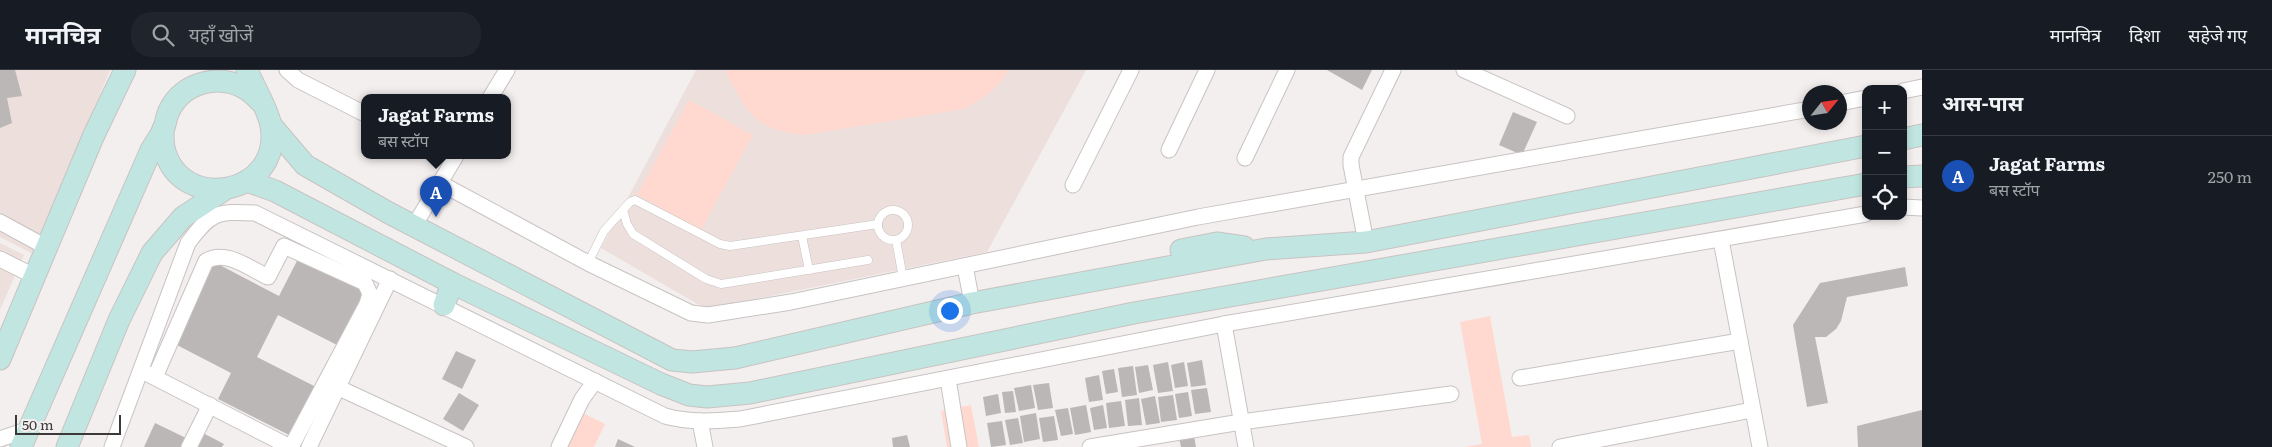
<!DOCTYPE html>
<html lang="hi">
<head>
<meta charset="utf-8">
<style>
  body { margin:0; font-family:Literata,"Noto Sans Devanagari",serif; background:#20242c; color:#f1f3f6 }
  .controls { position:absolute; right:15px; top:15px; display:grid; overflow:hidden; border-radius:10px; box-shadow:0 2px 8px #0003 }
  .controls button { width:45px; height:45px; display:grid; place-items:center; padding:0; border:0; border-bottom:1px solid #363941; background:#171b24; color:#f1f3f6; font:25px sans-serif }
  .compass { position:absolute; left:1802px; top:15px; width:45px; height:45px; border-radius:50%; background:#171b24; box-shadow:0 2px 8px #0003; rotate:60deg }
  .scale { position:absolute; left:15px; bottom:12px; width:106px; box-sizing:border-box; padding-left:5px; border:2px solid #3b3939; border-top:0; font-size:14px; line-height:18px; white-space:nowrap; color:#3b3939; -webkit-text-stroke:4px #f3efee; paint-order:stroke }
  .you { position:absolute; left:949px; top:240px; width:18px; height:18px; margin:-12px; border:4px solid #fff; border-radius:50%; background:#1a73e8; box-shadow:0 0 0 8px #1a73e833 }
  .badge { display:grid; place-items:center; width:32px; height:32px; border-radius:50%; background:#b45309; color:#fff; font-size:16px; font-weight:700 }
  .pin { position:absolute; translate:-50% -41px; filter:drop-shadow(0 1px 2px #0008) }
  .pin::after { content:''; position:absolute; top:26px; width:18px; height:15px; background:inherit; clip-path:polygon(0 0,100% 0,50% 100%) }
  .popup { position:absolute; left:361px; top:24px; width:150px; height:65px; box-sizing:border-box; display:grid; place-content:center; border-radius:10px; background:#171b24; filter:drop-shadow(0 1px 4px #0005); font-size:16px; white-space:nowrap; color:#9ea1a6 }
  .popup b { font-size:19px; color:#f1f3f6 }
  .popup::after { content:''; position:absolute; left:50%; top:100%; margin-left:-10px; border:10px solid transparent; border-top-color:#171b24 }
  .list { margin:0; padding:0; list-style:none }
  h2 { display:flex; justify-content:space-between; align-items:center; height:65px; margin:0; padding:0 20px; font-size:21px }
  h2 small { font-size:16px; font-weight:400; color:#9ea1a6 }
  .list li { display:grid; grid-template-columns:32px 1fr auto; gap:15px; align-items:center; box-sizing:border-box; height:80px; padding:0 20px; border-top:1px solid #363941 }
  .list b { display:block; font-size:19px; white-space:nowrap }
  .list p { margin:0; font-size:16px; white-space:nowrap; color:#9ea1a6 }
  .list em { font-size:16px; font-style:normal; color:#9ea1a6 }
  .icon { flex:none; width:28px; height:28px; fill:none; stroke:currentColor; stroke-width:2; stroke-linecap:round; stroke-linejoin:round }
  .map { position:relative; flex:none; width:1922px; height:377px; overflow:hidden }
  header { display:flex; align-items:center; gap:30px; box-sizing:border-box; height:70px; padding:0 25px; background:#171b24; border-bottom:1px solid #363941 }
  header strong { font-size:24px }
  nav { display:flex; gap:28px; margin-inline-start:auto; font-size:18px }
  .search { width:350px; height:45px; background:#20242c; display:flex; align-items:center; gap:12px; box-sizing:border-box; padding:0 18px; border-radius:20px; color:#9ea1a6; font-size:19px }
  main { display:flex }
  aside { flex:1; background:#171b24 }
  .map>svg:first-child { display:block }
  .built { fill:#eddfdc }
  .green { fill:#ffd9d0 }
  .building { fill:#bbb7b6 }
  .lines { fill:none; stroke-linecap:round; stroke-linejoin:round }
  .lane-casing { stroke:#c8c3c2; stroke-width:9 }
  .street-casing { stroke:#c8c3c2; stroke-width:17 }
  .secondary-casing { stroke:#c8c3c2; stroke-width:23 }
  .lane { stroke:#fff; stroke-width:8 }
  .street { stroke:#fff; stroke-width:15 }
  .secondary { stroke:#c1e6e1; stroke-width:21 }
</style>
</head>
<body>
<header>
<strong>मानचित्र</strong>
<div class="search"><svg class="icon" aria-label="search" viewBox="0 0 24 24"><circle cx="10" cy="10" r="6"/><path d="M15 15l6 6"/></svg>यहाँ खोजें</div>
<nav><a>मानचित्र</a><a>दिशा</a><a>सहेजे गए</a></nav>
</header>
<main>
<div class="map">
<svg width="1922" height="377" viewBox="0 0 1922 377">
  <rect width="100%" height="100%" fill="#f3efee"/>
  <g class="built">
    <path d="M0,0H110L35,185L0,167Z"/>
    <path d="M696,0H1086L987,182L706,239L601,178Z"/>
    <path d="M0,173L24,185L0,240Z"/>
  </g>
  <g class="green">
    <path d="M726,0H1009C998,19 982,30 963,39L805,65C769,61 753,54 736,21C732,15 727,8 726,0Z"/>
    <path d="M689,30L753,65L701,160L637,125Z"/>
    <path d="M1490,246L1512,367L1529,365L1531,377H1464L1482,374L1460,252Z"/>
    <path d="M971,335L979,377H947L941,341Z"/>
    <path d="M573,338L605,354L594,377H553Z"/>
  </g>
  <g class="building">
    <path d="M0,0H15L22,26L7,28L12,53L0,58Z"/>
    <path d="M1327,0H1372L1362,20Z"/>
    <path d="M1513,42L1537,52L1522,85L1499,75Z"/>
    <path d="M300,185L367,220L339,276L278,245L257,287L318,318L293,367L218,329L231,303L173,273L214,192L279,226Z"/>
    <path d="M1905,197L1908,216L1847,227L1841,251L1836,259L1826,267H1815L1828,333L1807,337L1793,255L1820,213Z"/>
    <path d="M456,281L476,290L462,319L442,309Z"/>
    <path d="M1202,290L1206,315L1191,317L1187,293Z"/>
    <path d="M1168,292L1173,321L1158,323L1153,295Z"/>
    <path d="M1184,292L1188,316L1175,318L1171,295Z"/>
    <path d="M1148,295L1153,320L1139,323L1135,297Z"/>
    <path d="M1133,296L1137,325L1122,327L1118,298Z"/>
    <path d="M1114,299L1118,322L1106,324L1102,301Z"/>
    <path d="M1099,305L1103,330L1089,332L1085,308Z"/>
    <path d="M1049,313L1053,338L1038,340L1033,315Z"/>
    <path d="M1031,315L1035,338L1019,341L1014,318Z"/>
    <path d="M1207,318L1211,342L1195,344L1191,320Z"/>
    <path d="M1013,321L1016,342L1005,343L1002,322Z"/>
    <path d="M1188,322L1192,346L1179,348L1175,324Z"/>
    <path d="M459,323L479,335L463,361L443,349Z"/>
    <path d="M998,324L1001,343L986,346L983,327Z"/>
    <path d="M1173,325L1177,350L1161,352L1158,327Z"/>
    <path d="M1155,326L1160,353L1146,355L1141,329Z"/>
    <path d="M1139,328L1142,355L1128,356L1125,330Z"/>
    <path d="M1121,331L1125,356L1109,358L1106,333Z"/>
    <path d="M1086,335L1091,362L1075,365L1070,338Z"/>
    <path d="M1103,335L1107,358L1094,360L1090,338Z"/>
    <path d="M1068,338L1073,364L1061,366L1055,340Z"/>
    <path d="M1922,340V377H1858L1857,356Z"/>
    <path d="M1036,343L1040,369L1024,372L1020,346Z"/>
    <path d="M1054,346L1058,370L1043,372L1039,348Z"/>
    <path d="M1018,348L1023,373L1010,375L1005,350Z"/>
    <path d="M1002,351L1006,375L991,377L987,353Z"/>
    <path d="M155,353L186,368L182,377H144Z"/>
    <path d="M201,362L224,374L222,377H193Z"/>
    <path d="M907,365L910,377H893L892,368Z"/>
    <path d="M1194,366L1196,377H1181L1179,368Z"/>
    <path d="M618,369L635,377H615Z"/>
  </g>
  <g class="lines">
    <g class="lane-casing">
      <g id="lane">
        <circle cx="893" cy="155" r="15"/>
        <path d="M623,140L627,154L633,164L706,209L721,214L734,212L868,190"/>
        <path d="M802,166L809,200"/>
        <path d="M896,170L903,208"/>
        <path d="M588,193L604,161L630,132L635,130L720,174L730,176L878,154"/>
      </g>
    </g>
    <g class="street-casing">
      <g id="street">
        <path d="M287,0L298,10L365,44"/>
        <path d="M1464,0L1567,46"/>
        <path d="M1903,21L1922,17"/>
        <path d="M490,28L507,0"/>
        <path d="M1840,33L1866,28"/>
        <path d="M1169,80L1207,0"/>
        <path d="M1245,88L1287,0"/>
        <path d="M440,113L588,193L691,243L708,245L791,232L1198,147L1810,39"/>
        <path d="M1073,115L1131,0"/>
        <path d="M1903,137L1922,138"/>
        <path d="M0,152L46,177"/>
        <path d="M414,156L456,86"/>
        <path d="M1721,170L1760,377"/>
        <path d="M1366,172L1351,95V87L1393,0"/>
        <path d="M0,189L34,206"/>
        <path d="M965,196L972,233"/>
        <path d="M1224,254L1246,377"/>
        <path d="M146,303L290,377"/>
        <path d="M155,307L206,191C225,179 249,198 268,207L284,176L365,213L370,224L367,234L291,377"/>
        <path d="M1520,308L1740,271"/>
        <path d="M948,309L959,377"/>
        <path d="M337,317L466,377"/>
        <path d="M700,351L705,377"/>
        <path d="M0,369L29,359"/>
        <path d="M112,377L188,173C211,142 217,141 255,143L665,346C690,353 715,351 740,349L1224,254L1866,144"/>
        <path d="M189,377L210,335"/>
        <path d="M309,377L390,209"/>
        <path d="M559,377L582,329L595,311"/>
        <path d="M1090,377L1241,352L1451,324"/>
        <path d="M1560,377L1752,340"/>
      </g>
    </g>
    <g class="secondary-casing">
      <g id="secondary">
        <path d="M271,55L305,95L389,143L672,290L692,292L735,288L972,233L1266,179L1366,172L1866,76"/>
        <path d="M163,59C163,66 163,73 164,78C180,145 283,125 271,56C269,41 253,15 247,0"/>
        <path d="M1903,69L1922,65"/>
        <path d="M1903,107L1922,106"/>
        <path d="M247,111L275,121L452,213L661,314L689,325L707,327L750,323L1134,243L1866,114"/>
        <path d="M1181,180L1217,173L1244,177"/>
        <path d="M444,235L452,213"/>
        <path d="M0,289L93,67L125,0"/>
        <path d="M21,377L151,80C155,73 160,67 163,60C166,54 166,47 169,41C183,12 219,3 246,19C251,22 256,27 260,31"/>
        <path d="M67,377L119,250L152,183L183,147L224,120"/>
      </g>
    </g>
    <use href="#lane" class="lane"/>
    <use href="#street" class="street"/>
    <use href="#secondary" class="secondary"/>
  </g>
</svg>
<div class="controls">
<button>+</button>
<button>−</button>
<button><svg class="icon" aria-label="locate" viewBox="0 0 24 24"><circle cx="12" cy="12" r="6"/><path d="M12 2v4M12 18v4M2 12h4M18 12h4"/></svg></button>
</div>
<svg class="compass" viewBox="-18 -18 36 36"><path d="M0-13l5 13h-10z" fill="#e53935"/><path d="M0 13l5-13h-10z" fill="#9ea1a6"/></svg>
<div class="scale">50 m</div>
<div class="you"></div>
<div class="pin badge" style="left:436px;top:147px;background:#1a4fb4">A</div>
<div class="popup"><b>Jagat Farms</b>बस स्टॉप</div>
</div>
<aside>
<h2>आस-पास<small></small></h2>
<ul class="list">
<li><span class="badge" style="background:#1a4fb4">A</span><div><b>Jagat Farms</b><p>बस स्टॉप</p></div><em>250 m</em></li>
</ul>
</aside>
</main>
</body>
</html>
